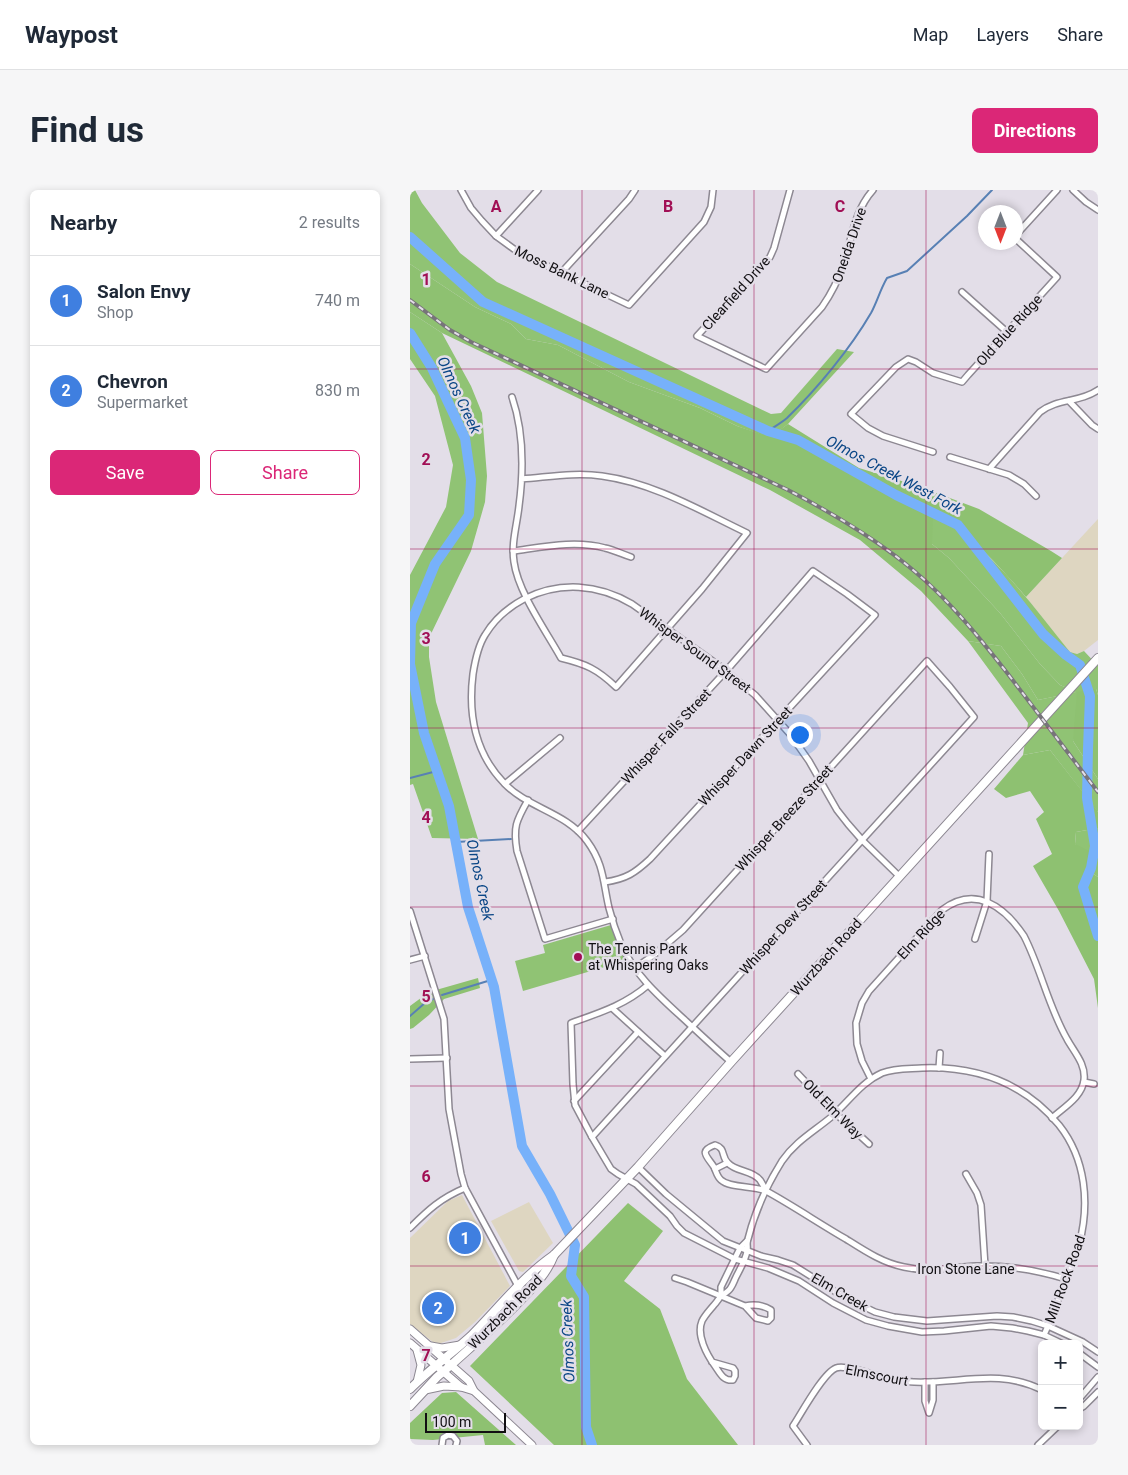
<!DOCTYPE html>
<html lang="en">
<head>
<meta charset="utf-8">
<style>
  body { margin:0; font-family:Roboto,sans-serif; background:#f6f6f7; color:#1f2937 }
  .controls { position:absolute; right:15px; bottom:15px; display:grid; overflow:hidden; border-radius:8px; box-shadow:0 2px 8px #0003 }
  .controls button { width:45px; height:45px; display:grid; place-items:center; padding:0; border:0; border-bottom:1px solid #e0e1e3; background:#fff; color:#1f2937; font:25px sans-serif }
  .compass { position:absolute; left:568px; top:15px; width:45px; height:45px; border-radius:50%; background:#fff; box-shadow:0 2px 8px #0003; rotate:180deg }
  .scale { position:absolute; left:15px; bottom:12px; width:81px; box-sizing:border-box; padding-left:5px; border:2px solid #110f12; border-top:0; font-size:14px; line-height:18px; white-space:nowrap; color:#110f12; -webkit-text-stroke:4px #e3dee8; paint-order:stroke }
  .you { position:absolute; left:389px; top:544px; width:18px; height:18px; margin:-12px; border:4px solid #fff; border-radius:50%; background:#1a73e8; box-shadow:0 0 0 8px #1a73e833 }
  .badge { display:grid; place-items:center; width:32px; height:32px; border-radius:50%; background:#db2777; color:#fff; font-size:16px; font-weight:700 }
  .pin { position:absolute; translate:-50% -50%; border:2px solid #fff; box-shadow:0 1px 5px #0006 }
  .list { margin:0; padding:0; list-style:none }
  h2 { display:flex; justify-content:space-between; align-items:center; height:65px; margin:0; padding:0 20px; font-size:21px }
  h2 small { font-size:16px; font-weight:400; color:#747a83 }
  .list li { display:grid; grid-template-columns:32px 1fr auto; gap:15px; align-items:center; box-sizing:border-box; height:90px; padding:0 20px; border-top:1px solid #e0e1e3 }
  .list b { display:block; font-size:19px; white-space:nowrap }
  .list p { margin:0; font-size:16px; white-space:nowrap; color:#747a83 }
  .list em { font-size:16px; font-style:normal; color:#747a83 }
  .actions { display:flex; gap:10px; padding:15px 20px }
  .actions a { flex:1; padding:11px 0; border:1px solid #db2777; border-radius:8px; text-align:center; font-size:18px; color:#db2777 }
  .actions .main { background:#db2777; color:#fff }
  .map { position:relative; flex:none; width:688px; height:1255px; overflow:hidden; border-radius:8px }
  header { display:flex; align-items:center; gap:30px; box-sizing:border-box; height:70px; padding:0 25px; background:#fff; border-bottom:1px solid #e0e1e3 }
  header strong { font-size:24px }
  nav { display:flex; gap:28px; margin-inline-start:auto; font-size:18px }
  .intro { display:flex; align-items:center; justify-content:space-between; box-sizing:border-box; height:120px; padding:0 30px }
  h1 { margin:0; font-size:35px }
  .button { padding:12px 22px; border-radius:8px; background:#db2777; color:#fff; font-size:18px; font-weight:700 }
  main { display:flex; gap:30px; padding:0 30px }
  aside { flex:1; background:#fff; border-radius:8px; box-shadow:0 2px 8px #0003 }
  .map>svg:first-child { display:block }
  .commercial { fill:#ded6c1 }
  .green { fill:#90c374 }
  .forest { fill:#8ec171 }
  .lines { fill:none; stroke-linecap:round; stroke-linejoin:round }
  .stream { stroke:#5880b4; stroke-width:2 }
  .river { stroke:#77b1fa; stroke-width:10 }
  .minor-casing { stroke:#8d8892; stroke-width:8 }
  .secondary-casing { stroke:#8d8892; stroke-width:9 }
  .primary-casing { stroke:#8d8892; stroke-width:10 }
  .minor { stroke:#fff; stroke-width:5 }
  .secondary { stroke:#fff; stroke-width:7 }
  .primary { stroke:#fff; stroke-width:8 }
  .rail-casing { stroke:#77747a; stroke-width:4 }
  .rail { stroke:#e3dee8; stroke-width:2; stroke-dasharray:5.5; stroke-linecap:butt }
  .grid { fill:none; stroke:#a10f55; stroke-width:1; stroke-opacity:0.55 }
  .poi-dot { fill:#a10f55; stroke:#e3dee8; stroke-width:2 }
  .labels { text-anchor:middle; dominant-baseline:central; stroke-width:5; stroke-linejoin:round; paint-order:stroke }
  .street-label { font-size:14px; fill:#110f12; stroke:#e3dee8 }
  .poi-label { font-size:14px; fill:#110f12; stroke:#e3dee8; text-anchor:start }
  .water-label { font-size:15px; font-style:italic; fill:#0a4686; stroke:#e3dee8 }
  .grid-label { font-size:16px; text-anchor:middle; font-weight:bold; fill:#a10f55; stroke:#e3dee8; stroke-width:5; stroke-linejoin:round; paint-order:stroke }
</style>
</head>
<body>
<header>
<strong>Waypost</strong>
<nav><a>Map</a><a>Layers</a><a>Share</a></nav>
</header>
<div class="intro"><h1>Find us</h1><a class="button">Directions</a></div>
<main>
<aside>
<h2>Nearby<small>2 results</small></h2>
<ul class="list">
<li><span class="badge" style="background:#3f7fe0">1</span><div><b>Salon Envy</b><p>Shop</p></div><em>740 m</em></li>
<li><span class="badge" style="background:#3f7fe0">2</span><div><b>Chevron</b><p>Supermarket</p></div><em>830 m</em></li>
</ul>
<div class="actions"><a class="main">Save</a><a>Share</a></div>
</aside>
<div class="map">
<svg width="688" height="1255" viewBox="0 0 688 1255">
  <rect width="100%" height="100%" fill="#e3dee8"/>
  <g class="commercial">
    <path d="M688,329V450L674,461L667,464L660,462L616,407Z"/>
    <path d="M52,1005L100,1096L65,1132L46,1148L31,1153H24L0,1134V1048L38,1011Z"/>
    <path d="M119,1012L143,1053L113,1082L109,1081L81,1031Z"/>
  </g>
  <g class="green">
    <path d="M0,0H5L12,13L50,63L87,92L361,224L371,223L427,159L444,162L378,234L360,248L327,236L290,218L219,192L148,155L116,149L101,134L65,117L0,74Z"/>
    <path d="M0,122L32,143L61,196L72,223L77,286L75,312L61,361L19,448V467L26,512L68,649L22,648L3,594L0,595V385L36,317L43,275L25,206L0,169Z"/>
    <path d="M522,327C538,331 546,339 558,348C598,381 628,422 660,462L667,464L674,461L688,476V505L686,499L663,551L688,589V622L640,560L613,565L618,533L558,451L591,456L612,484L628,510L666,502L650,495L630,474L590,423L539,368L522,354Z"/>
    <path d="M688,638V687L682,683L665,654L666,642Z"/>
    <path d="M201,735L215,771L113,801L105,771L135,763L133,755Z"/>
  </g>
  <g class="forest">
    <path d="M0,74L65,117L101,134L116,149L148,155L219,192L290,218L327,236L360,247L378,234L449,278L508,296L569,319L641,361L652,368L616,407C596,384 552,332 523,327L522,354L539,368L590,423L630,474L650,495L667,502L686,499L688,505V589L663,551L667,502L628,510L612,484L591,456L558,451L511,401L450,350L360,300L32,143L0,122Z"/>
    <path d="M640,560L687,620L688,622V638L666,642L665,654L687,665L682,683L688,687V818L684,789L649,721L623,676L642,664L626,629L634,622L620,601L596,608L584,599L613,565Z"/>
    <path d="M68,788L70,798L34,809L19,825L3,838L0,839V816L19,802Z"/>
    <path d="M218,1013L253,1041L214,1091L250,1119L277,1189L328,1255H144L60,1176Z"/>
    <path d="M46,1202L106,1255H75L73,1245L23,1250L0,1249V1233L32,1203Z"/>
  </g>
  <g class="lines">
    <g class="stream">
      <path d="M358,241C364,237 371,233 377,228C407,199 440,159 461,123C467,112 470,100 477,88L497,81L557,26L582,0"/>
      <path d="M0,588L27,581"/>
      <path d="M46,652L101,649"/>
      <path d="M32,805L81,790"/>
      <path d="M0,826L16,812L23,809"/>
    </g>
    <g class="river">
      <path d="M0,47L73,112L358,241L388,250L486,305L548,335L633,444L656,465L670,475L680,506L678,559L677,608L685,656L681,678L673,697L688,746"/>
      <path d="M0,143L22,178L55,248L61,290L59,325L25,374L1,433L0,474L14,543L39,616L58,717L84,797L112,956L140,1004L165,1055L161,1086L174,1107L176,1237L182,1255"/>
    </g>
    <g class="minor-casing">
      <g id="minor">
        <path d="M51,0L61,18L72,31L86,46L108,62L219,115L294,32L301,17L303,0"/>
        <path d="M380,0L364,58L360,67L287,146L356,179L412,117C421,104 428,91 433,75C442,49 444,21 463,0"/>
        <path d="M663,0L676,12L688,20"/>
        <path d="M606,45L647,0"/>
        <path d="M86,46L128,0"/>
        <path d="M151,83L219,9L225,0"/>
        <path d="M552,102L597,142"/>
        <path d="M102,207C114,242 114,278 109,316C107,335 101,353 104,372C108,402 136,441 151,468C176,474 187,479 206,497L292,399L337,343C291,321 244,293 192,286C165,282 139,287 112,289"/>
        <path d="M659,211L682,235L688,239"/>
        <path d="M523,262L473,246L458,238L441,224L486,177L498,169L506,172L523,183L552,192L558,185L647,87L606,49"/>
        <path d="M540,267L599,285L614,294L626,306"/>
        <path d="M579,279L630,222C648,208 669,213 688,200"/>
        <path d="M103,361C133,357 165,350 195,358C204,360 212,364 221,367"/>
        <path d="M95,594L150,548"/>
        <path d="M118,610C106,631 103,637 107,661L135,749L203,729"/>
        <path d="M168,641L316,481L403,381L437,404L465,425L240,669C225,683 216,689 195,692"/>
        <path d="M0,721L34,829L39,919L51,984L55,998L108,1096"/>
        <path d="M565,749L577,711L579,664"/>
        <path d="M0,770L15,766"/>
        <path d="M238,795C215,815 189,823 161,833L163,894L165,915L182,947L201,979L208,984L226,994L260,1026L267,1036L274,1043L325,1069L358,1078L389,1091L423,1113L456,1130L478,1136L512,1142L534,1141L581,1136L602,1138L618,1141L634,1145L653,1154"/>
        <path d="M202,818L255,866"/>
        <path d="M0,869L37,868"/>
        <path d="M321,872C306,859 291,845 276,831C251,808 225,786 211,754C206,742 202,730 199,718C193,692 194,674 177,651C156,622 117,618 94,593C65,563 58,524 63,484C65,471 68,456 75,445C84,430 99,417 114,409C150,391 188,394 222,414L311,477L345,505L380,544L399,571L427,620L438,634L452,650L489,686"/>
        <path d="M529,878L530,863"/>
        <path d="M388,884L425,923L459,954"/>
        <path d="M461,889L452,871L447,854L446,833L452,813L459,801L532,720C565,695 594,716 614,746C631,779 638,816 657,849C664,862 676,874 674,890C672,907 654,917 642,928"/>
        <path d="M674,892L684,894"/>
        <path d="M164,911L228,842"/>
        <path d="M182,947L564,527L540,497L517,471L273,740L245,764L225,778"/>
        <path d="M228,977L256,1004L313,1051L351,1066L368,1070L383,1075L434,1107L465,1122L484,1127L517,1131L587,1126L603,1127L622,1131L638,1136L673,1152L688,1162"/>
        <path d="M305,979L317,973"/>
        <path d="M556,984L567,1003L571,1015L575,1076"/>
        <path d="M356,1000C354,997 352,993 350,990C342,980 326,982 318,973C311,967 316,958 305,955C288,961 297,966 304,977C306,981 307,987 311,990C321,999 346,995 358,1002C385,1017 410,1034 436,1049C455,1061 473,1073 494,1077C521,1083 540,1077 566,1076C597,1075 626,1080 656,1089"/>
        <path d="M0,1038C18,1020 31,1008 55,998"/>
        <path d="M265,1088L277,1092L335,1116L346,1128L358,1131L361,1128V1120C353,1115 345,1114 335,1116"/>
        <path d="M311,1106V1097L330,1058L337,1051"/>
        <path d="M669,1163L688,1177"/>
        <path d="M302,1172L323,1178L325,1181V1186L323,1190C313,1191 310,1183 305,1176C297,1165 286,1145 292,1131C295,1125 300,1120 304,1115C307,1112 309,1108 312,1105C314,1104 316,1103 318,1101C322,1098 324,1091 326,1087C330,1079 336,1069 337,1061C338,1056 336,1053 338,1049C345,1021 357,995 372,971C385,952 403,942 420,928C438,913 450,893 472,883C485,878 499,879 512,878C567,876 614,893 649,935C676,969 680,1014 669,1055C666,1068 659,1080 655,1092C648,1110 642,1128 634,1145"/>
        <path d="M515,1192V1211L519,1223L523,1210V1192"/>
        <path d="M669,1209L688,1187"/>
        <path d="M669,1219L674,1216L688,1202"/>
        <path d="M32,1255L33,1248L38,1245L43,1246L47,1251L46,1255"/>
        <path d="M397,1255L383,1236C391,1224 413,1183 426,1178C436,1174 469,1187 481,1189C489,1191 497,1192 504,1192C549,1194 589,1178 632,1200"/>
        <path d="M628,1255L648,1236"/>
      </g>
    </g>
    <g class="secondary-casing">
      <g id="secondary">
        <path d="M0,1139L59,1191L64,1201L122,1255"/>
        <path d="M0,1153L51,1197L64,1201"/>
        <path d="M21,1156L32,1158L50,1155"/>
        <path d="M7,1192L11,1175L7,1160"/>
        <path d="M15,1200L34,1196L51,1197"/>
      </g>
    </g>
    <g class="primary-casing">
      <g id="primary">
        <path d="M96,1116C102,1111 111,1105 108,1096"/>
        <path d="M0,1199C19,1180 41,1164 61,1146C88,1119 112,1087 144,1065L228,977L321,872L688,468"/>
        <path d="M0,1216L27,1187L41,1175C62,1156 84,1137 104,1117C119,1101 136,1086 144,1065"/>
      </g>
    </g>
    <use href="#minor" class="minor"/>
    <use href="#secondary" class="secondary"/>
    <use href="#primary" class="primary"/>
    <g class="rail-casing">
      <path id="rail" d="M0,110L40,140L61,152L378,300C422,323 465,348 503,380C539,410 569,447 598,484C628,523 658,563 688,602"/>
    </g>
    <use href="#rail" class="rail"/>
  </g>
  <path class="grid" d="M172,0V1255M344,0V1255M516,0V1255M0,179H688M0,359H688M0,538H688M0,717H688M0,896H688M0,1076H688"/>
  <circle class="poi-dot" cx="168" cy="767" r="5"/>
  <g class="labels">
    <g class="street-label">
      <text transform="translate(439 55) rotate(-71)">Oneida Drive</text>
      <text transform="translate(152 82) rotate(26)">Moss Bank Lane</text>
      <text transform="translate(326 103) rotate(-48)">Clearfield Drive</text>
      <text transform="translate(599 140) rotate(-48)">Old Blue Ridge</text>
      <text transform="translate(285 460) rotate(36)">Whisper Sound Street</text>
      <text transform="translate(256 546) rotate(-47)">Whisper Falls Street</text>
      <text transform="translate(335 566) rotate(-47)">Whisper Dawn Street</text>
      <text transform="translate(374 628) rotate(-48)">Whisper Breeze Street</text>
      <text transform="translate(373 737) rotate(-48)">Whisper Dew Street</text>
      <text transform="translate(511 744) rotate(-47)">Elm Ridge</text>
      <text transform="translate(416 767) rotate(-48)">Wurzbach Road</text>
      <text transform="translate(423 919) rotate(45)">Old Elm Way</text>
      <text x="556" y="1079">Iron Stone Lane</text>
      <text transform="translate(655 1089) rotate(-70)">Mill Rock Road</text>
      <text transform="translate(430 1102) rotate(30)">Elm Creek</text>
      <text transform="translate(95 1122) rotate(-45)">Wurzbach Road</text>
      <text transform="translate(467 1185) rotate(11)">Elmscourt</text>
    </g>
    <g class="poi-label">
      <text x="178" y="759">The Tennis Park<tspan x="178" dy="16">at Whispering Oaks</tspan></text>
    </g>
    <g class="water-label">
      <text transform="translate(49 205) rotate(65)">Olmos Creek</text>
      <text transform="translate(484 285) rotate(28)">Olmos Creek West Fork</text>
      <text transform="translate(70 690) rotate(78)">Olmos Creek</text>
      <text transform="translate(158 1151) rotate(-92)">Olmos Creek</text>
    </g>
  </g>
  <g class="grid-label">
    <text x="86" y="22">A</text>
    <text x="258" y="22">B</text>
    <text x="430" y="22">C</text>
    <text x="16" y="95">1</text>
    <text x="16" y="275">2</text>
    <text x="16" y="454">3</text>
    <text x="16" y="633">4</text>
    <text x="16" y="812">5</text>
    <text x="16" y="992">6</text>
    <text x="16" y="1171">7</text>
  </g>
</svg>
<div class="controls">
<button>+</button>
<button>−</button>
</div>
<svg class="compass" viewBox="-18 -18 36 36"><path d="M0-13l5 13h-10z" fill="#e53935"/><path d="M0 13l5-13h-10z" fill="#747a83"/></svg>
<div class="scale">100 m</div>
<div class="you"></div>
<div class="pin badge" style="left:55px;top:1048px;background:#3f7fe0">1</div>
<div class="pin badge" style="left:28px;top:1118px;background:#3f7fe0">2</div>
</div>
</main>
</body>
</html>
